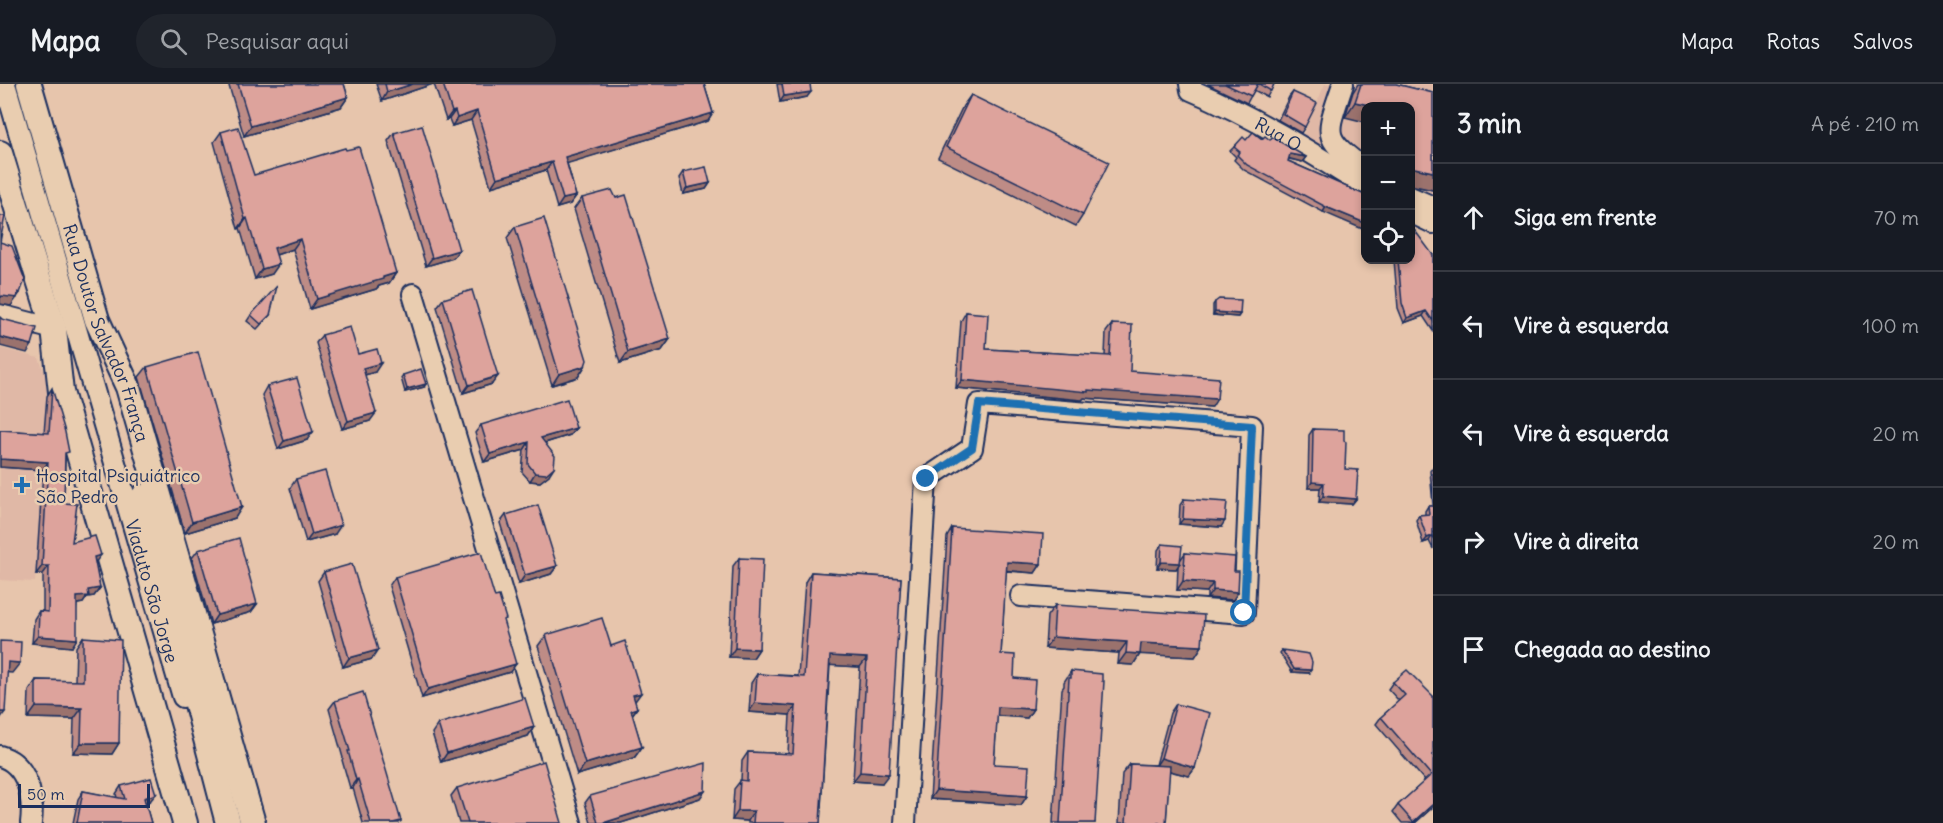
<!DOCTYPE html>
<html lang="pt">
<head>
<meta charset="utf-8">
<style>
  body { margin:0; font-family:Delius,sans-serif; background:#20242c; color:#f1f3f6 }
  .controls { position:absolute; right:18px; top:18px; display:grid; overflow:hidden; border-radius:12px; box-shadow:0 3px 9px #0003 }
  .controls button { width:54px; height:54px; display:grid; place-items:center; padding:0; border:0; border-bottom:2px solid #363941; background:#171b24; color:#f1f3f6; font:30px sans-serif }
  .scale { position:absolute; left:18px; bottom:15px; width:132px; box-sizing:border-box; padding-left:6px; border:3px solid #1b2f5e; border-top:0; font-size:16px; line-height:21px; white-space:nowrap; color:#1b2f5e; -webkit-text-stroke:4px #e9cdb0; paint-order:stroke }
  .stop { position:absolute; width:18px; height:18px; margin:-14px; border:4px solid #1f6fb2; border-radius:50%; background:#fff }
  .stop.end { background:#1f6fb2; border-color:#fff; box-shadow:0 2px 6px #0008 }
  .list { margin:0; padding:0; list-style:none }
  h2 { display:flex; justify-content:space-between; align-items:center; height:78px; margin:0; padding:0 24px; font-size:26px }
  h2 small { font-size:20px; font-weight:400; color:#9ea1a6 }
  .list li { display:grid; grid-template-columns:39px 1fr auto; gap:18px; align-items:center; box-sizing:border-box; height:108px; padding:0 24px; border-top:2px solid #363941 }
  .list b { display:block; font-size:22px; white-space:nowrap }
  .list em { font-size:20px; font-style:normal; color:#9ea1a6 }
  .icon { flex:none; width:33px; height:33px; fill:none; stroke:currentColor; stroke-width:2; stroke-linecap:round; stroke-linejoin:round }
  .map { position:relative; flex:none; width:1433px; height:739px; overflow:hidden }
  header { display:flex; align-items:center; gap:36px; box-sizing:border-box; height:84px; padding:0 30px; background:#171b24; border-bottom:2px solid #363941 }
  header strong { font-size:28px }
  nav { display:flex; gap:33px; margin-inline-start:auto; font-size:21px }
  .search { width:420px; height:54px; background:#20242c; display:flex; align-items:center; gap:15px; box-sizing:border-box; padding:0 21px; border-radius:33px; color:#9ea1a6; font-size:22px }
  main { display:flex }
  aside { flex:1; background:#171b24 }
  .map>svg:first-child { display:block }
  .built { fill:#e0b8a6 }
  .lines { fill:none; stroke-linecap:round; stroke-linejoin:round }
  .minor-casing { stroke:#1b2f5e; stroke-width:24 }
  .major-casing { stroke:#1b2f5e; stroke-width:28 }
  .minor { stroke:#e9cdb0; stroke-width:20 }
  .major { stroke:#e9cdb0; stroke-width:24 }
  .wall { fill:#be8c86; stroke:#1b2f5e; stroke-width:1.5 }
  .shaded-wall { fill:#9b726d; stroke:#1b2f5e; stroke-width:1.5 }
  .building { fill:#dda39c; stroke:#1b2f5e; stroke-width:1.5 }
  .route { stroke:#1f6fb2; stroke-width:8 }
  .poi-dot { fill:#1f6fb2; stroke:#e9cdb0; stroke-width:2 }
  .labels { text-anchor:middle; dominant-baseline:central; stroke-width:5; stroke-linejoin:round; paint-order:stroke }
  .street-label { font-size:18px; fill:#1b2f5e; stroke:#e9cdb0 }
  .poi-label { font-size:18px; fill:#1b2f5e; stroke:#e9cdb0; text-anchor:start }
</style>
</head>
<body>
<header>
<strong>Mapa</strong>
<div class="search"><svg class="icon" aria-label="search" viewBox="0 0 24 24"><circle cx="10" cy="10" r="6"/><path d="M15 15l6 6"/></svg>Pesquisar aqui</div>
<nav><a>Mapa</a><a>Rotas</a><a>Salvos</a></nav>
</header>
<main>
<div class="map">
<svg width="1433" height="739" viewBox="0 0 1433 739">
  <rect width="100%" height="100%" fill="#e7c5ac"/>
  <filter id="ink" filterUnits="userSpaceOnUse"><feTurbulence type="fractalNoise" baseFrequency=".0167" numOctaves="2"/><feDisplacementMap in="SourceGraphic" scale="12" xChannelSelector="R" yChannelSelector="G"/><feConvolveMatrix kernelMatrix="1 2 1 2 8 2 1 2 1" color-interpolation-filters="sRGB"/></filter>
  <g filter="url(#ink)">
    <g class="built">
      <path d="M1325,0H1433V134L1411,121L1410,22H1366L1365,95L1300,58Z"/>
      <path d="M0,264L39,274L51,305L35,498L0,496Z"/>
    </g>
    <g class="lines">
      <g class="minor-casing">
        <g id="minor">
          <path id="s1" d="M5,0L183,613"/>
          <path id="s2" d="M1190,0L1191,6C1253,32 1309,67 1366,103"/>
          <path d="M1343,0C1326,52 1320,52 1366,86"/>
          <path d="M1410,113L1433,123"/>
          <path d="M1410,128L1433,139"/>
          <path d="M413,210L571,739"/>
          <path d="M0,231L54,245"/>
          <path d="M0,672C28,680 34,714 31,739"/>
          <path d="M905,739L926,395L972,364L979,320L1252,342L1244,529L1021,512"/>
        </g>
      </g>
      <g class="major-casing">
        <g id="major">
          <path id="s3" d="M29,0L97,236L128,303L253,739"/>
          <path d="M0,69L54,245L61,308L185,739"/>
          <path d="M143,413L228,739"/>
        </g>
      </g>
      <use href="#minor" class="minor"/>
      <use href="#major" class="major"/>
    </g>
    <g class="wall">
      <path d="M231,0H344L348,13L341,23L244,52L229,2Z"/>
      <path d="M376,0H433L382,17Z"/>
      <path d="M434,0H704L713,29L708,37L567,79L576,112L570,120L557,124L546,86L491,103L471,36L452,42L449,35L446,36Z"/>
      <path d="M777,0H810L807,13L780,18Z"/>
      <path d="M1207,0H1274L1267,13L1254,6L1247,19Z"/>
      <path d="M1358,0H1396L1433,9V106L1410,101V22L1345,33L1353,8Z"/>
      <path d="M1293,8L1305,43L1301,49L1278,36L1289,13Z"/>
      <path d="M971,11L1083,131L1076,142L938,74L963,22Z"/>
      <path d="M221,48L254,91L396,189L389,199L379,202L376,205L310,225L293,165L276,171L272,190L255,195L240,144L238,145L214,58Z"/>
      <path d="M394,49L453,174L426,182L388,57Z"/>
      <path d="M1270,55L1306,73L1302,78L1289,75L1288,77L1365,111L1323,128L1244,86L1234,76L1236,73L1230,67L1234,63L1246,56Z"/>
      <path d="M683,88L710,99L706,105L683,110L679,94Z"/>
      <path d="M582,114L670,255L662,266L620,279L574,125Z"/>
      <path d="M515,143L585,282L578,293L552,301L507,154Z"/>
      <path d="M1433,171V247L1423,232L1404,239L1398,224L1394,176H1410Z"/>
      <path d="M443,215L492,300L463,309L437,223Z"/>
      <path d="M1215,218L1240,230L1238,233L1213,231V221Z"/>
      <path d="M966,228L986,265L1105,272L1106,248L1112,240L1130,287L1212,323L1084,314L1082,316L956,304L961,237Z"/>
      <path d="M251,231H270L257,245L247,237Z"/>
      <path d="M322,251L358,270L375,288L365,291L370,337L342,345L316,259Z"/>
      <path d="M147,283L235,434L185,449L139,293Z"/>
      <path d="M403,291L424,303L405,308L401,294Z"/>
      <path d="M267,302L307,356L278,365L262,311Z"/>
      <path d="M52,304L65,374L64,419L72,458L95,479L100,504L94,512L87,513L83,519L77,520L72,563L32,559L34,535L39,527H43V490H36L43,386L0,383V346L44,349L47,312Z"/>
      <path d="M481,341L576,344L570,351L545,359L549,391L540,398L530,397L522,388L524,366L484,378L475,349Z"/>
      <path d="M1313,345L1344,357L1345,385L1356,415L1352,420L1319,418L1320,404H1308L1309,351Z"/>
      <path d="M1433,383V421L1430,387Z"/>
      <path d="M296,395L335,450L306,458L290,404Z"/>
      <path d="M1184,415L1221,443L1179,440L1180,421Z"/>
      <path d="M1428,422H1433V465L1429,457L1423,459L1416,436L1419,431H1425V427Z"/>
      <path d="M506,431L557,482L551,490L519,500L500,439Z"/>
      <path d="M952,444L1041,480L1035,489L1006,487L1001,570L1014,594L1033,625L1027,634L997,632L994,680L1027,712L1021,721L930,715L947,453Z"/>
      <path d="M1162,460L1181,475L1185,469L1234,487L1238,508L1233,516L1207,514V508L1177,506L1178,482L1176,485L1157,484L1158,466Z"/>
      <path d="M198,466L257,520L251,528L211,540L192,474Z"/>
      <path d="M739,474L759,565L753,574L729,573L733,482Z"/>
      <path d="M324,488L372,575L343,583L318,497Z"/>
      <path d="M811,488L901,494L882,699L853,697L860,583L830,581L820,739H748V737L732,736L734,705L741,696L742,677L748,668L788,670L790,631L749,628L751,599L757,590L798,592L805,498Z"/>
      <path d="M395,493L494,511L510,588L422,614L389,502Z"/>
      <path d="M1055,521L1202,562L1195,573L1140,570L1133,581L1118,580L1119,569L1045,564L1047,532Z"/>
      <path d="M546,551L611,562L637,624L632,631L642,663L634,674L577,691L538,562Z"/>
      <path d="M83,553L119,659L112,670L73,669L74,635L28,634L29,607L36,596L75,597L76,563Z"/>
      <path d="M1282,566L1309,589L1292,588L1280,569Z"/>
      <path d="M1071,587L1095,739H1053L1062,605L1064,602V598Z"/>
      <path d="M1393,598L1433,612V723L1415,739H1402L1393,728L1398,721L1425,697L1376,640L1381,633L1399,617L1388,605Z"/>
      <path d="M335,617L401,737L399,739H363L353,704H350L342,676L343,674L329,625Z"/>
      <path d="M1176,620L1195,684L1189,692L1169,687L1166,739H1119L1122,690L1130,680L1156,681L1170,629Z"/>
      <path d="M438,640L534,643L528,652L441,678L432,649Z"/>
      <path d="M121,702L150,717L145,719L151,739H73L78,715L83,707L117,714L116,710Z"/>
      <path d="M457,704L562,739H459L451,712Z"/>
      <path d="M590,712L700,714L621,739H591L585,719Z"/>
    </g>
    <g class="shaded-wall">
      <path d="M413,0H433L382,17L387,8Z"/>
      <path d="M811,8L807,13L780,18L784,12Z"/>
      <path d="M348,13L341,23L244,52L251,42Z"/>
      <path d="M1355,18L1374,22H1365V38L1345,33Z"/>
      <path d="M455,27L449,35L446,36L452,28Z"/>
      <path d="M477,27L471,36L452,42L457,34Z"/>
      <path d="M713,29L708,37L559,82L565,73Z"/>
      <path d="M1290,70L1306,73L1302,78L1287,74Z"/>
      <path d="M552,78L546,86L491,103L497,94Z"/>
      <path d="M1410,83L1433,88V106L1410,101Z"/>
      <path d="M710,99L706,105L683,110L687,104Z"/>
      <path d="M576,112L570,120L557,124L563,115Z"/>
      <path d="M1326,123L1365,139V146L1323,128Z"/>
      <path d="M247,134L240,144L238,145L245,135Z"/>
      <path d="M300,155L293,165L267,174L274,164Z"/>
      <path d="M459,166L453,174L426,182L432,174Z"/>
      <path d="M279,180L272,190L255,195L262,185Z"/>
      <path d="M396,189L389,199L379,202L376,205L310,225L317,215Z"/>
      <path d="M18,208L20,209L11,222L0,220V214L2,212Z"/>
      <path d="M1426,227L1423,232L1404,239L1407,234Z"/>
      <path d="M1215,228L1240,230L1238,233L1213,231Z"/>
      <path d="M0,253L32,261L27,269L0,262Z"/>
      <path d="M670,255L662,266L620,279L628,268Z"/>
      <path d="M381,279L375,288L357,293L363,284Z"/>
      <path d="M585,282L578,293L552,301L559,290Z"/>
      <path d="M498,292L492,300L463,309L469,301Z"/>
      <path d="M962,296L1217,315L1212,323L1084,314L1082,316L956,304Z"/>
      <path d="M426,300L424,303L405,308L407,305Z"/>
      <path d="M376,329L370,337L342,345L348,337Z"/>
      <path d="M576,344L570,351L535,362L541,354Z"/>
      <path d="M313,348L307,356L278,365L284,357Z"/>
      <path d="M529,358L524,366L484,378L490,370Z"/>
      <path d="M0,375L48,378L43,386L0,383Z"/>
      <path d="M554,383L549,391L540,398L530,397L535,389Z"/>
      <path d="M1312,398L1324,399L1320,404H1308Z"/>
      <path d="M1323,412L1356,415L1352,420L1319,418Z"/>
      <path d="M242,423L235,434L185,449L192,438Z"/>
      <path d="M1183,435L1225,437L1221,443L1179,440Z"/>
      <path d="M341,441L335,450L306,458L312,450Z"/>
      <path d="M1432,452L1429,457L1423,459L1427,454Z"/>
      <path d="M101,471L95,479L94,473Z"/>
      <path d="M1007,478L1041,480L1035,489L1001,486Z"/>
      <path d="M1161,478L1180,479L1176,485L1157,484Z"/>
      <path d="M42,482H49L43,490H36Z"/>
      <path d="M557,482L551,490L519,500L525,491Z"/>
      <path d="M1183,497L1213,499L1207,508L1177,506Z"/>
      <path d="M100,504L94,512L87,513L83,519L72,521L77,513L88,506Z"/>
      <path d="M1213,506L1238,508L1233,516L1207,514Z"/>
      <path d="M257,520L251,528L211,540L217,531Z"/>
      <path d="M38,552L77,555L72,563L32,559Z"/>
      <path d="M1053,553L1127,558L1119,569L1045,564Z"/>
      <path d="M1141,559L1202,562L1195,573L1133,570Z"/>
      <path d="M735,564L759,565L753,574L729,573Z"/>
      <path d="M378,566L372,575L343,583L349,574Z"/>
      <path d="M1126,569L1140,570L1133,581L1118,580Z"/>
      <path d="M830,572L867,574L860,583L824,581Z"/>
      <path d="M8,578L20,579L12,589L1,588Z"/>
      <path d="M516,580L510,588L422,614L428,605Z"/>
      <path d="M1294,585L1311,586L1309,589L1292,588Z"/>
      <path d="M641,609L633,620V611Z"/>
      <path d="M755,619L796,622L790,631L749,628Z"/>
      <path d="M36,623L82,624L74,635L28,634Z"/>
      <path d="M998,623L1033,625L1027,634L992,631Z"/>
      <path d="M637,624L629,635L631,626Z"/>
      <path d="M0,628H5L0,635Z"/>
      <path d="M534,643L528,652L441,678L447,669Z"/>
      <path d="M81,659H119L112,670L73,669Z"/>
      <path d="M642,663L634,674L577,691L585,680Z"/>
      <path d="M1161,674L1195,684L1189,692L1155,683Z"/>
      <path d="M860,688L889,690L882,699L853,697Z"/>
      <path d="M358,695L353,704H350L356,696Z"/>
      <path d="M936,706L1027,712L1021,721L930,715Z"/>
      <path d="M705,707L700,714L621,739H603Z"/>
      <path d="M156,710L150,717L138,721L144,714Z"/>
      <path d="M1433,720V723L1415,739H1413Z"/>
      <path d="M738,727H754L748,737L732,736Z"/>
    </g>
    <g class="building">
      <path d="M238,0H344L348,13L251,42Z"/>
      <path d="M385,0H413L387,8Z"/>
      <path d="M443,0H704L713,29L565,73L576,112L563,115L552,78L497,94L477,27L457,34L455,27L452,28Z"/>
      <path d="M782,0H810L811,8L784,12Z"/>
      <path d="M1225,0H1258L1251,12Z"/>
      <path d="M1259,0H1274L1271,7Z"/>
      <path d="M1361,0H1396L1433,9V88L1410,83V22H1374L1355,18Z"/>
      <path d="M1293,8L1317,19L1305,43L1283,30Z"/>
      <path d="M971,11L1109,78L1083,131L946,63Z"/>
      <path d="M422,41L459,166L432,174L394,49Z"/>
      <path d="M238,43L254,91L345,64L346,66L359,63L396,189L383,193V195L317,215L300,155L274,164L279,180L262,185L247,134L245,135L221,48Z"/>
      <path d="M1253,48L1262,55L1265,52L1270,56L1272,53L1306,73L1290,70L1288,77L1365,111V139L1326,123L1247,81L1237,71L1240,68L1234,63L1243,53L1246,56Z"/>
      <path d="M706,83L710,99L687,104L683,88Z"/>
      <path d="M612,106L616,114L626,111L670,255L628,268L582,114Z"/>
      <path d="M0,132H5L0,158L12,162L25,196L20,209L18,208L17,214L2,212L0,214Z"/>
      <path d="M544,134L587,276L585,282L559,290L515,143Z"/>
      <path d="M1410,140L1433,171V237L1426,227L1407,234L1402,219L1398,176H1410Z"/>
      <path d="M277,202L270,231L261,240L251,231Z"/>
      <path d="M472,206L498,292L469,301L443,215Z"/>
      <path d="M1219,215L1241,216L1240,230L1215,228V218Z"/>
      <path d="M966,228L988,230L986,265L1110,272L1112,240L1132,241L1130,287L1219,294L1217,315L1088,306V308L962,296Z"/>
      <path d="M0,233L2,235L37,244L32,261L0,253Z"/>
      <path d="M350,243L358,270L377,265L381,279L363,284L376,329L348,337L322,251Z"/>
      <path d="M198,268L242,423L192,438L147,283Z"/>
      <path d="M421,285L426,300L407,305L403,291Z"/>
      <path d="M297,294L313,348L284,357L267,302Z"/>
      <path d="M52,304L65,348L69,368L65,369L64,419L77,420L72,458L95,452L101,471L94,473L100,504L88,506L89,512L77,513V555L38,552L39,527L48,528L49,482H42L48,378L0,375V346L49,349Z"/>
      <path d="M567,315L576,344L541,354L555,372L554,383L546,390L535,389L528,380L529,358L490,370L481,341Z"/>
      <path d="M1313,345L1344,346V357L1346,358L1345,385L1358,386L1356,415L1323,412L1324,399L1312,398Z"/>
      <path d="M325,387L341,441L312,450L296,395Z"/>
      <path d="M1184,415L1227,418L1225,437L1183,435Z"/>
      <path d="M538,421L557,482L525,491L506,431Z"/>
      <path d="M1428,422H1433V453L1432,452L1427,454L1419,431L1429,430Z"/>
      <path d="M952,444L1043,450L1041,480L1007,478L1001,570L1015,571L1014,594L1035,596L1033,625L998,623L994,680L1029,682L1027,712L936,706Z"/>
      <path d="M239,454L257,520L217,531L198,466Z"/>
      <path d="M1162,460L1182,462L1180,479L1161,478Z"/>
      <path d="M481,468L494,511L495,513L499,512L506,535L503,536L516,580L428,605L395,493Z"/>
      <path d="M1185,469L1235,473L1234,487H1239L1238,508L1213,506V499L1183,497Z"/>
      <path d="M739,474L763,475L759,565L735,564Z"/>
      <path d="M352,480L378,566L349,574L324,488Z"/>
      <path d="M811,488L901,494L889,690L860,688L867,574L830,572L820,739H753L754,727H738L740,696L747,697L748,668L793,670L796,622L755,619L757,590L804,593Z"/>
      <path d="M1055,521L1204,531L1202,562L1141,559L1140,570L1126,569L1127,558L1053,553Z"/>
      <path d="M602,534L611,562L625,557L641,609L633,611L637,624L631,626L642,663L585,680L546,551Z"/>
      <path d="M83,553L121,556L119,659H81L82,624L36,623V596L83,597Z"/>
      <path d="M0,557L21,558L20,579L8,578L5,628H0Z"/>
      <path d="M1282,566L1309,570L1312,578L1311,586L1294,585Z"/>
      <path d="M1407,586L1433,612V720L1413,738L1398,721L1431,691L1381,633L1405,611L1393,598Z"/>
      <path d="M1071,587L1102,590V597H1104L1095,739H1060L1069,594H1071Z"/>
      <path d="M363,608L401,737L393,739H371L358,695L356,696L348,667H350L335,617Z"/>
      <path d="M525,614L534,643L447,669L438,640Z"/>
      <path d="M1176,620L1210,629L1195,684L1161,674Z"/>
      <path d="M544,677L562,739H468L457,704Z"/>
      <path d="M706,679L705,707L603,739H598L590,712Z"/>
      <path d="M1130,680L1170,682L1166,739H1126Z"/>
      <path d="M151,694L156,710L144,714L151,739H77L83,707L125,715L121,702Z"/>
    </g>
  </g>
  <g class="lines" filter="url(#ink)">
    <path class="route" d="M926,395L972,364L979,320L1252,342L1244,529"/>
  </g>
  <path class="poi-dot" d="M19 392h6v6h6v6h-6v6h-6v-6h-6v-6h6z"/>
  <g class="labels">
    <g class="street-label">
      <text stroke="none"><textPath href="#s2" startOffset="104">Rua O</textPath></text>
      <text stroke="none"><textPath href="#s3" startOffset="261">Rua Doutor Salvador França</textPath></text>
      <text stroke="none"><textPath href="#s1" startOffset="528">Viaduto São Jorge</textPath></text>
    </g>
    <g class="poi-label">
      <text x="36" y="391">Hospital Psiquiátrico<tspan x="36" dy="21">São Pedro</tspan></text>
    </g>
  </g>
</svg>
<div class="controls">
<button>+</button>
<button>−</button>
<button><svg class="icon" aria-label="locate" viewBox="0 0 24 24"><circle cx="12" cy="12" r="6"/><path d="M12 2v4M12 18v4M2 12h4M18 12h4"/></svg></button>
</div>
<div class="scale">50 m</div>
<div class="stop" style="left:1244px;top:529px"></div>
<div class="stop end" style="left:926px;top:395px"></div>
</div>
<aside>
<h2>3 min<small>A pé · 210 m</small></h2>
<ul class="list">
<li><svg class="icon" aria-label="ahead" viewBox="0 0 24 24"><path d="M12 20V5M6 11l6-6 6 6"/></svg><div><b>Siga em frente</b></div><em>70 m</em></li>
<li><svg class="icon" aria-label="left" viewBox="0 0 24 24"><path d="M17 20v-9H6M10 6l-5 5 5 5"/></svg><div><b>Vire à esquerda</b></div><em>100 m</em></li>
<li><svg class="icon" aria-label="left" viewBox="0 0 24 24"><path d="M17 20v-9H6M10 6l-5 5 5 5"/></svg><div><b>Vire à esquerda</b></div><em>20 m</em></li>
<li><svg class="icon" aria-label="right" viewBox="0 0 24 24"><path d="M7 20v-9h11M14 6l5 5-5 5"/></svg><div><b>Vire à direita</b></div><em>20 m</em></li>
<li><svg class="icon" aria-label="arrive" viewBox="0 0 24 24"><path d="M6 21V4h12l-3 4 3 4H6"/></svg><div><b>Chegada ao destino</b></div></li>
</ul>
</aside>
</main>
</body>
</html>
